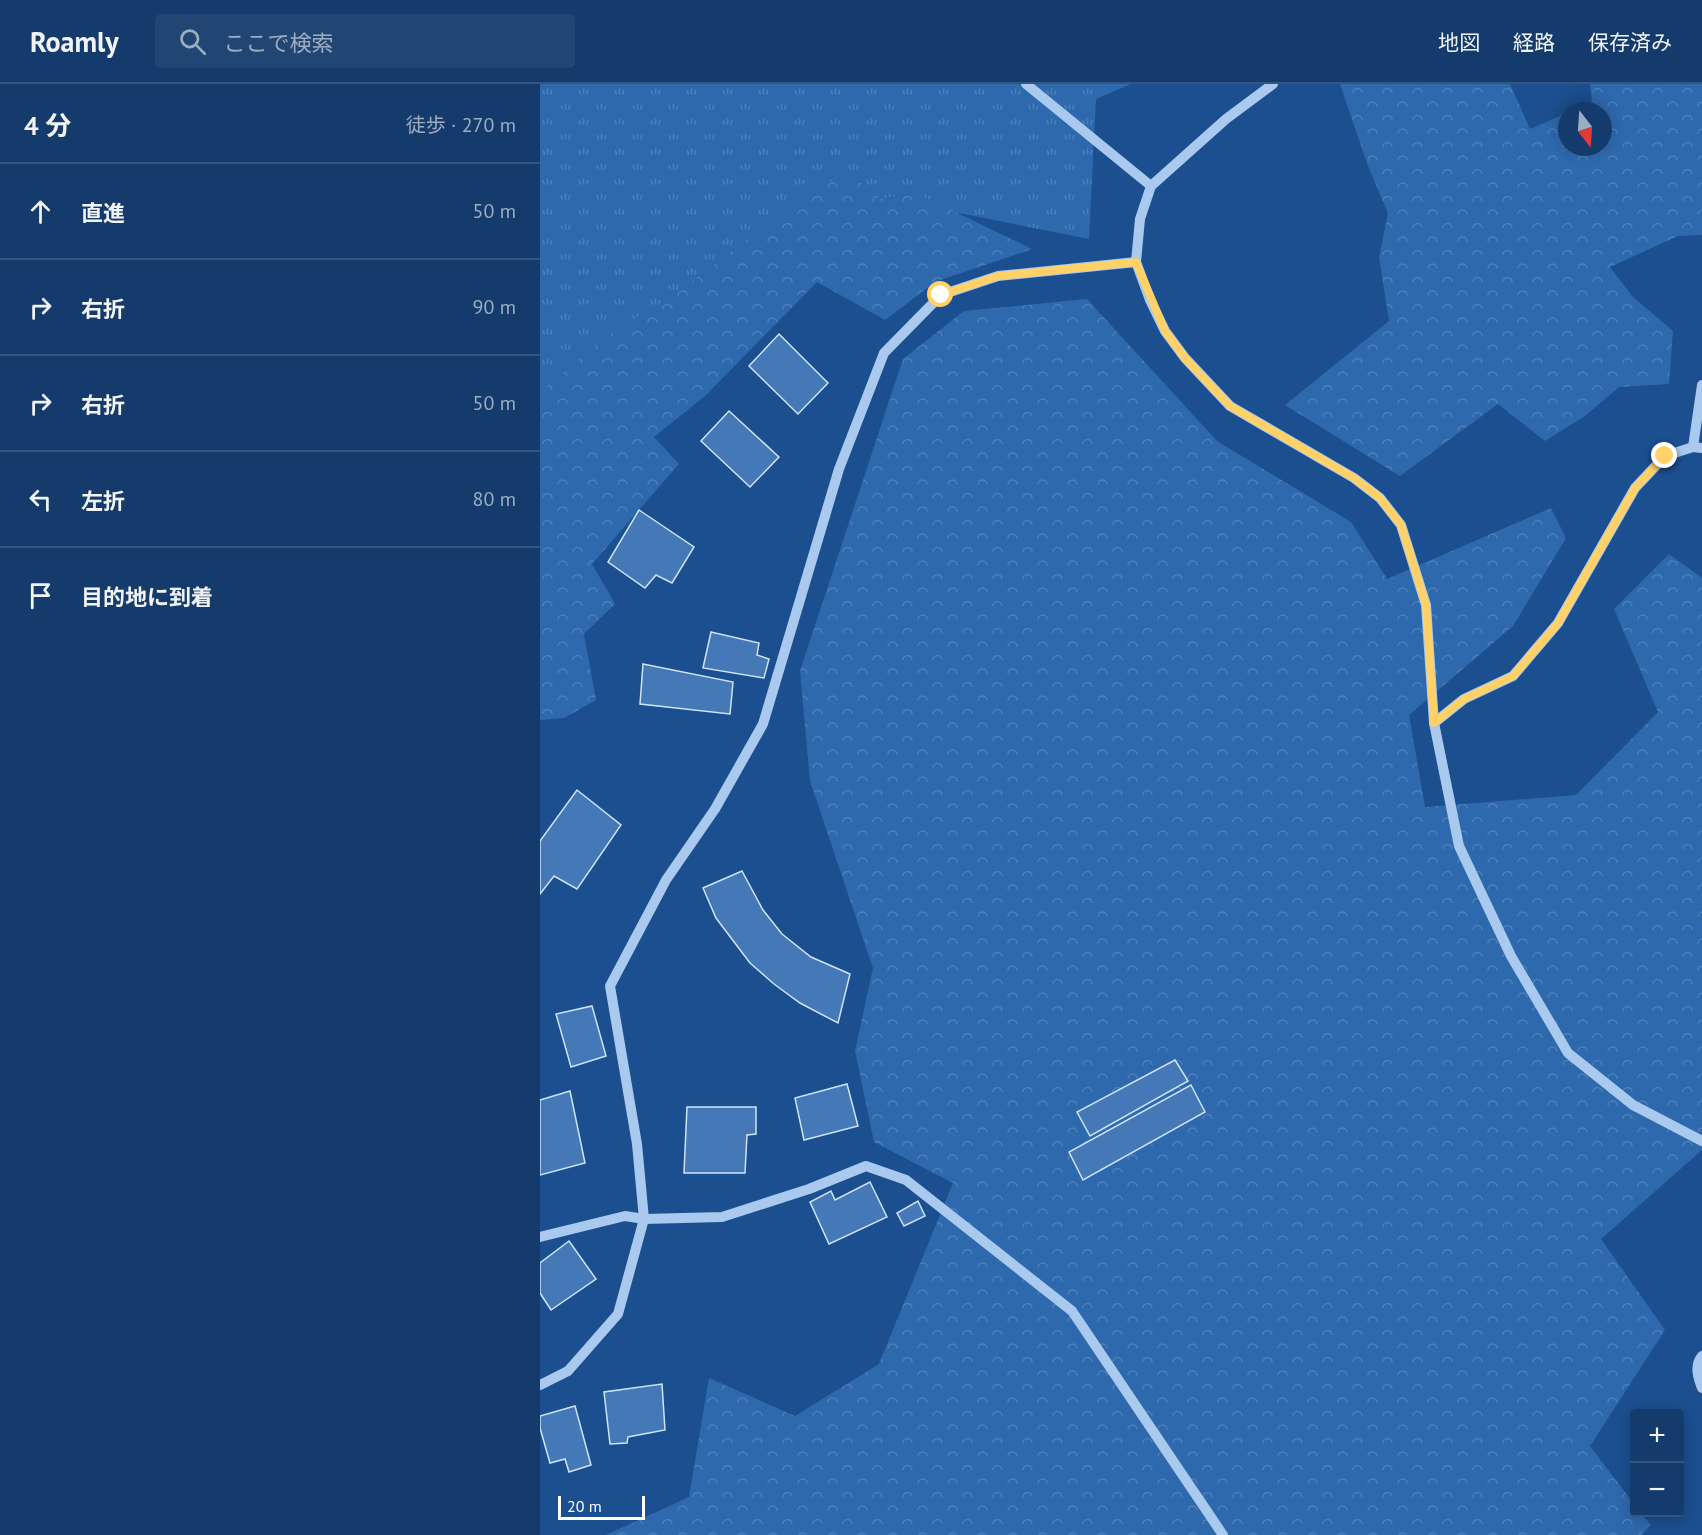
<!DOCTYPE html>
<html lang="ja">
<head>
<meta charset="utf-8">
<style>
  body { margin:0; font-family:"PT Sans","Noto Sans JP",sans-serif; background:#214673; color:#f1f3f6 }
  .controls { position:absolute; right:18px; bottom:18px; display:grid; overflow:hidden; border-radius:6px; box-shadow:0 3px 15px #0003 }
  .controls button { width:54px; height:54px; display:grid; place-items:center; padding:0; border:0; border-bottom:2px solid #33557e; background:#143b6b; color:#f1f3f6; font:30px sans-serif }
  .compass { position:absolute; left:1018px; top:18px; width:54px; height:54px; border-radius:50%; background:#143b6b; box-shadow:0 3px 15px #0003; rotate:163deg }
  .scale { position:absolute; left:18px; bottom:15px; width:87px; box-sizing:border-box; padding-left:6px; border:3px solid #fff; border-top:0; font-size:16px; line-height:21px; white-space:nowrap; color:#fff; -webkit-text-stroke:4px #1b4f8f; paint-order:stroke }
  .stop { position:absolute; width:18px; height:18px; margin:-14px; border:4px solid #ffd166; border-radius:50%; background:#fff }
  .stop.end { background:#ffd166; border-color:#fff; box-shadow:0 2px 6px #0008 }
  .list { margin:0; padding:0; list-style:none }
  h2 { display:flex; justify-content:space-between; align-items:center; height:78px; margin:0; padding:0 24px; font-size:26px }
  h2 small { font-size:20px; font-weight:400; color:#9dadc1 }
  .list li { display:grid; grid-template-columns:39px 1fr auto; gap:18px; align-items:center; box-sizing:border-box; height:96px; padding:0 24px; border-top:2px solid #33557e }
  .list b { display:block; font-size:22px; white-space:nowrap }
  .list em { font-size:20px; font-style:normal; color:#9dadc1 }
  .icon { flex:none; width:33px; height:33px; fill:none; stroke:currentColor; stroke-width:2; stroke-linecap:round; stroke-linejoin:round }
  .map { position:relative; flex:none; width:1162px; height:1451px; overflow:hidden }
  header { display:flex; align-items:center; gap:36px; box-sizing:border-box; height:84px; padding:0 30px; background:#143b6b; border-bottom:2px solid #33557e }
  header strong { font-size:28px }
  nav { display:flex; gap:33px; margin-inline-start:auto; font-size:21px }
  .search { width:420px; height:54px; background:#214673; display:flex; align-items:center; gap:15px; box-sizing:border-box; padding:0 21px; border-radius:6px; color:#9dadc1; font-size:22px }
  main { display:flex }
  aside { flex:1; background:#143b6b }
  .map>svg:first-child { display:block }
  .grass { fill:url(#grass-tufts) }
  .forest { fill:url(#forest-crowns) }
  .building { fill:#4478b7; stroke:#cfe3fa; stroke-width:1.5 }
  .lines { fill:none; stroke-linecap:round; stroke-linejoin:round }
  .minor { stroke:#a9c9ee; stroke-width:10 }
  .route { stroke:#ffd166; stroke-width:8 }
</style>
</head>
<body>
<header>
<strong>Roamly</strong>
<div class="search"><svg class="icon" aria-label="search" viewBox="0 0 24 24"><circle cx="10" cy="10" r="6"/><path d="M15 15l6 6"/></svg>ここで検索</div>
<nav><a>地図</a><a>経路</a><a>保存済み</a></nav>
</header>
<main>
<aside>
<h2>4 分<small>徒歩 · 270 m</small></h2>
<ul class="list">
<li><svg class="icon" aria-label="ahead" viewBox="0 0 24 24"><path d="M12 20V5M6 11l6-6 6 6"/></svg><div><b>直進</b></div><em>50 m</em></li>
<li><svg class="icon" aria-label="right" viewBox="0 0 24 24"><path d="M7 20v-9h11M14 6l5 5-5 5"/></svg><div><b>右折</b></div><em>90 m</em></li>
<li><svg class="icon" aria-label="right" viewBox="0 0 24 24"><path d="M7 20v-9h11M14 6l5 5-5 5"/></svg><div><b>右折</b></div><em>50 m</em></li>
<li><svg class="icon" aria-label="left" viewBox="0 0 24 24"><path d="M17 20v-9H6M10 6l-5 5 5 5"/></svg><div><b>左折</b></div><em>80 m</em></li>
<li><svg class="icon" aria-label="arrive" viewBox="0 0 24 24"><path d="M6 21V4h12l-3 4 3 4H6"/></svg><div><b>目的地に到着</b></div></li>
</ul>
</aside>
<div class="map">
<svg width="1162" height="1451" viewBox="0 0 1162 1451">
  <defs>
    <pattern id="grass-tufts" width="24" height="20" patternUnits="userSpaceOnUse" patternTransform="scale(1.5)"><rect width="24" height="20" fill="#2e69ad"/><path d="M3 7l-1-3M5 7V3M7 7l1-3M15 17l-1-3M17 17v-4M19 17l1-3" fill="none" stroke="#4d80b9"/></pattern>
    <pattern id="forest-crowns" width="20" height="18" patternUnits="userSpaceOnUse" patternTransform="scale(1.5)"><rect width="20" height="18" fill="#2e69ad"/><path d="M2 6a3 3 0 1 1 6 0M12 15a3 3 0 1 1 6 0" fill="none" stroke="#4d80b9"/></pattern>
  </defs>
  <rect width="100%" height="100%" fill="#1b4f8f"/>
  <path class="grass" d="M0,0H591L556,15L549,155L303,106L0,376Z"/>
  <g class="forest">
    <path d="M800,0H970L990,45L1027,29V63H1063V27H1032L1052,18L1050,0H1162V151L1138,152L1070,183L1092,212L1133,247L1129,300L1079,303L1045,332L1005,357L958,320L860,392L745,321L849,237L839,173L848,129L828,82Z"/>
    <path d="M309,89L340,114L378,110L492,165L395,198L345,236L277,198L165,312L114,353L139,380L52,480L75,520L44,550L56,616L24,634L0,636V308L66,252L136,210L267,109Z"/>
    <path d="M547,215L677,357L811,438L847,495L1011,424L1026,454L973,542L869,631L885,723L1036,711L1118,628L1074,525L1129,470L1162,494V1066L1061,1155L1125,1246L1050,1362L1094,1420V1428L1101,1429L1111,1441L1101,1451H66L149,1413L169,1294L255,1332L339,1280L413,1099L334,1058L315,967L333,884L270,697L260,587L363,275L424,227Z"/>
  </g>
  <g class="building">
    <path d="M239,250L288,299L258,330L209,282Z"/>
    <path d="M189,327L239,373L210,403L161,357Z"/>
    <path d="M99,426L154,463L132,499L116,491L105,504L68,478Z"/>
    <path d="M171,548L219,559L217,571L229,575L224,594L163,584Z"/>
    <path d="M103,580L193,598L190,630L100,620Z"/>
    <path d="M37,706L81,741L37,805L14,792L0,810V757Z"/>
    <path d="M202,787L223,826L242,850L271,873L310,890L298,939L260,919L234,900L210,879L176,834L163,804Z"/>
    <path d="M52,922L66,972L31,983L16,930Z"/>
    <path d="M635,976L648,997L550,1052L537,1028Z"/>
    <path d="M307,1000L318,1042L264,1056L255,1014Z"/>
    <path d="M651,1001L665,1028L543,1096L529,1068Z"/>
    <path d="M30,1007L45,1079L0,1091V1016Z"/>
    <path d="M147,1023H216V1050L207,1051L205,1089H144Z"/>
    <path d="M330,1098L347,1133L289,1160L270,1118L291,1107L295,1116Z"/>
    <path d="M378,1117L385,1132L364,1142L357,1129Z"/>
    <path d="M29,1157L56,1195L11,1226L0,1209V1179Z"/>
    <path d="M122,1300L125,1346L88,1353L87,1359L70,1360L64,1308Z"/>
    <path d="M35,1322L51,1381L29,1388L25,1375L10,1379L0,1344V1332Z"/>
  </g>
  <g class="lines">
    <g class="minor">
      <path d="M486,0L611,102"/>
      <path d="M733,0L686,35L611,102L600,135L596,178L610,216L625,247L645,274L690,322L814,394L840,414L861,441L886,521L894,639L919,762L971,872L1028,969L1093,1021L1162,1057"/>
      <path d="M1153,363L1162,301"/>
      <path d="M894,639L924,615L973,592L1018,539L1095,404L1125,372L1153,363L1162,364"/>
      <path d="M0,1153L85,1132L104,1135L182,1133L269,1105L326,1082L366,1096L532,1227L683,1451"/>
      <path d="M1162,1272C1154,1281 1158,1294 1162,1304"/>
      <path d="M0,1301L28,1287L78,1230L104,1135L97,1060L70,902L126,796L175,725L223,640L299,385L344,269L401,211L458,192L596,178"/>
    </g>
  </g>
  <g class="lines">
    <path class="route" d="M401,211L458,192L596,178L625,247L645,274L690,322L814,394L840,414L861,441L886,521L894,639L924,615L973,592L1018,539L1095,404L1125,372"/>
  </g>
</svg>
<div class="controls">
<button>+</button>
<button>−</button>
</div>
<svg class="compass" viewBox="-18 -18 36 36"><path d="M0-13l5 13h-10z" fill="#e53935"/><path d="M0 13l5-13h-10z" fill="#9dadc1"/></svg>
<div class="scale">20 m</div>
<div class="stop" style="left:401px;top:211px"></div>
<div class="stop end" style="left:1125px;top:372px"></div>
</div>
</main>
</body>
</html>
